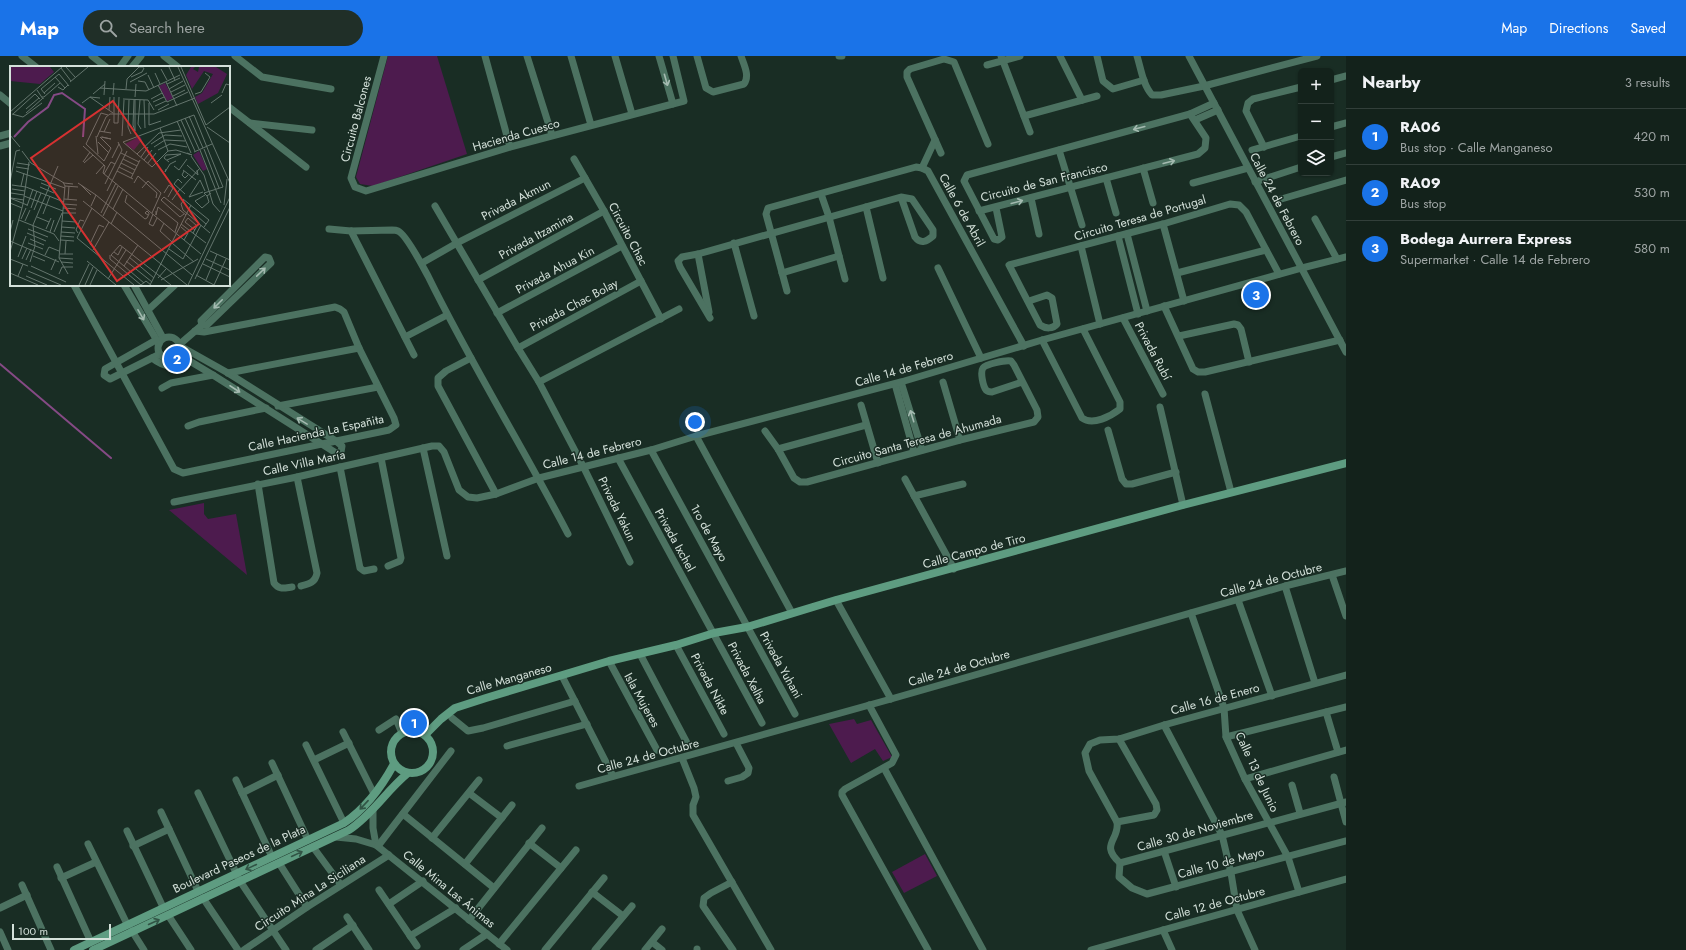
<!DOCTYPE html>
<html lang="en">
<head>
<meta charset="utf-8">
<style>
  body { margin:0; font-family:Jost,sans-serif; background:#202f28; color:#f1f3f6 }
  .controls { position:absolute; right:12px; top:12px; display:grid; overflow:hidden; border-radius:6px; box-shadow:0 1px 3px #0004 }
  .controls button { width:36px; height:36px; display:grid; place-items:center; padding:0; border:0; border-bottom:1px solid #323f3a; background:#13221b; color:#f1f3f6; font:20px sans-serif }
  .scale { position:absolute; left:12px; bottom:10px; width:99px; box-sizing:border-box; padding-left:4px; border:2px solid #d4e1da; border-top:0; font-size:11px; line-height:14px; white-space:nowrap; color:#d4e1da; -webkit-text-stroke:3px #192d24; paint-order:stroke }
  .you { position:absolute; left:695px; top:366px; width:14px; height:14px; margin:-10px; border:3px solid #fff; border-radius:50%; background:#1a73e8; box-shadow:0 0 0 6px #1a73e833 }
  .badge { display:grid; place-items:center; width:26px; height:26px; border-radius:50%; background:#1a73e8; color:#fff; font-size:13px; font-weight:700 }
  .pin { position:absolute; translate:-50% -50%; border:2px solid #fff; box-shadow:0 1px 4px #0006 }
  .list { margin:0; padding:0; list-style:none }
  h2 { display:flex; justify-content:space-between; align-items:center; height:52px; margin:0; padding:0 16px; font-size:17px }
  h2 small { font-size:13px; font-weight:400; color:#9da4a3 }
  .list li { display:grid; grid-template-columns:26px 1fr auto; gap:12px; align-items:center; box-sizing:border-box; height:56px; padding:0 16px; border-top:1px solid #323f3a }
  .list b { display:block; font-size:15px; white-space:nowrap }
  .list p { margin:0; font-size:13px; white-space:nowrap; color:#9da4a3 }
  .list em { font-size:13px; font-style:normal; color:#9da4a3 }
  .icon { flex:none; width:22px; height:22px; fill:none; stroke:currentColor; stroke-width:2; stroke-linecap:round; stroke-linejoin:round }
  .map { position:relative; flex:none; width:1346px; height:894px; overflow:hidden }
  header { display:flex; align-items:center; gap:24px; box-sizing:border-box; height:56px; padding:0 20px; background:#1a73e8; color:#fff }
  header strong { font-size:19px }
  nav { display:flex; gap:22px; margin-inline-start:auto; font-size:14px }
  .search { width:280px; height:36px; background:#202f28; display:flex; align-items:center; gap:10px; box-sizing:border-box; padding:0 14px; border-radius:22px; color:#9da4a3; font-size:15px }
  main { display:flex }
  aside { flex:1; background:#13221b }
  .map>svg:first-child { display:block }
  .green { fill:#4d1b4e }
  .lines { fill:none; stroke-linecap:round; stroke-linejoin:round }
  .stream { stroke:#854a85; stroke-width:2 }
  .street { stroke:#4c7261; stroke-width:7 }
  .secondary { stroke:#5e9c81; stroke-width:8 }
  .oneway { stroke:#a4bab0 }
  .oneway2 { stroke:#315445 }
  .labels { text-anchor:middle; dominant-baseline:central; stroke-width:3; stroke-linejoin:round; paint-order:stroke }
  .street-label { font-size:12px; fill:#d4e1da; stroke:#192d24 }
  .inset-river { fill:none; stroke:#854a85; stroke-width:2 }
  .inset-road { fill:none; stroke:#64756d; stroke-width:1 }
  .view { fill:#d63131; fill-opacity:0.15; stroke:#d63131; stroke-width:2 }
  .inset-edge { fill:none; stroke:#d4e1da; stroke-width:2 }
</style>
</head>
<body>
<header>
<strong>Map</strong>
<div class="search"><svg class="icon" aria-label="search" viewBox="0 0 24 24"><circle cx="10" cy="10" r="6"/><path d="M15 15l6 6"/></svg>Search here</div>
<nav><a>Map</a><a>Directions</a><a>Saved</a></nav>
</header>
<main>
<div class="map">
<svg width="1346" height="894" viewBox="0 0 1346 894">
  <rect width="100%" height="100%" fill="#192d24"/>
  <g class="green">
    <path d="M388,0H437L467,98L373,130L360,128L356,121Z"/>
    <path d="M204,447V458L208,463L236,458L247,519L169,454Z"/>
    <path d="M854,663L857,668L871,664L892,701L883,705L875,693L851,707L829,668Z"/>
    <path d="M925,798L937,820L904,837L892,816Z"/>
  </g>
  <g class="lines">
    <path class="stream" d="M0,308L111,402"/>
    <g class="street">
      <path d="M22,0L36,11"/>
      <path d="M92,0L106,11"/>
      <path d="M164,0L178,11"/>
      <path d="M235,0L262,21L331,33"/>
      <path d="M384,0L351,122L355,131L366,135L510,91L684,45L673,0"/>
      <path d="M485,0L510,91"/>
      <path d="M527,0L552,79"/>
      <path d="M571,0L591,69"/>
      <path d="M615,0L632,58"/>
      <path d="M659,0L673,48"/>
      <path d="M697,0L706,32L713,36L744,28C750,20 744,9 741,0"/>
      <path d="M839,0H842"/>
      <path d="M1001,0L1030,76"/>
      <path d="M1060,0L1082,44"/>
      <path d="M1097,0L1103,25L1113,33L1144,24"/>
      <path d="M1137,0C1141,13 1143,29 1152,39H1161L1204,30L1317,0"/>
      <path d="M1189,0L1346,296"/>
      <path d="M987,9L1020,0"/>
      <path d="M120,11L128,0"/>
      <path d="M132,11L141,0"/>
      <path d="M1331,24L1346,20"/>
      <path d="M0,39L11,48"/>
      <path d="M229,51L306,111"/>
      <path d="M1024,60L1097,40"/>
      <path d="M1195,64L1218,54"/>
      <path d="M250,67L312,74"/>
      <path d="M1331,71L1346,67"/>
      <path d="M0,80L11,77"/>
      <path d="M0,90L11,87"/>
      <path d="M1264,91L1246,55L1248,47L1253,43L1301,31"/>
      <path d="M1059,94L1082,169"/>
      <path d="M1252,94L1301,80"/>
      <path d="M941,97L907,21V16L910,13L944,3L954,6L988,88"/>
      <path d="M1331,101L1346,97"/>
      <path d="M574,103L604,155L661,263"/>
      <path d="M922,112L935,84"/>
      <path d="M1143,112L1153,147"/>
      <path d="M1106,122L1116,157"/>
      <path d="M1255,126L1301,111"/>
      <path d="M1193,127L1248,112"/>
      <path d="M821,138L829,161L845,223"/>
      <path d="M1031,142L1039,178"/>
      <path d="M1278,144L1346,124"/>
      <path d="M435,150L518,292L539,326L583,410L630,506"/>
      <path d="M866,151L883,222"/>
      <path d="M996,152L1002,181L998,184L994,183L964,125L967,119L1190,58L1214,47"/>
      <path d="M979,155L1198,98L1205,92L1206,82L1190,58"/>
      <path d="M1315,163L1337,203"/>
      <path d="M1163,168L1184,245"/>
      <path d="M329,173L351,175L392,174C394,174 396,174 398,175C406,178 423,211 428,220C471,308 523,391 568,478"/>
      <path d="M351,175L414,299"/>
      <path d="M1127,178L1147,255"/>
      <path d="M1118,180L1138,258"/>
      <path d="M734,187L754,260"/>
      <path d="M1081,190L1100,268"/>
      <path d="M698,198L709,256"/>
      <path d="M422,207L457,187L585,122"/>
      <path d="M938,212L981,302"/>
      <path d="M782,217L839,200"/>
      <path d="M1177,217L1266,194"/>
      <path d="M478,224L604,155"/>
      <path d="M74,229L174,413L183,417L389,374L396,369L394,362L359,292L344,256L340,253L335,251L204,276L195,275"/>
      <path d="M124,229L159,288"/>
      <path d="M134,229L163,282"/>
      <path d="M787,235L766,158L768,152L916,111L922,112L928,115L1024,290"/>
      <path d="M1029,245L1047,239L1052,242L1057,268C1053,273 1046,273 1040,269L1009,209L1163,168L1230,148L1239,149L1246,156L1279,218"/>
      <path d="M1164,250L1193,313L1198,316H1205L1340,284"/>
      <path d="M148,254L175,229"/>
      <path d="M497,257L622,190"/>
      <path d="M710,262L680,211L678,205L682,201L698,198L901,141L912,143L933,174V180C927,185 921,189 915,181L901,141"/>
      <path d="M1123,262L1163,338"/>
      <path d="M1179,280L1234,268L1238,269L1241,273L1249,306"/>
      <circle cx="169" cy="292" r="11"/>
      <path d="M405,281L447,259"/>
      <path d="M156,284L105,313L104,319L110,323L160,298"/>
      <path d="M1042,284L1082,362C1093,370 1111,360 1120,353V346L1083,273"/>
      <path d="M180,288L202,269H207L271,207L269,202L265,201L201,265L202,269"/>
      <path d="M518,292L641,225"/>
      <path d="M178,298L213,319L336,397L341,396L342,390L336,385L228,317L180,290"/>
      <path d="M152,302C166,313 173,311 189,305"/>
      <path d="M471,302L446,315L438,322V330L496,438"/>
      <path d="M228,317L359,292"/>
      <path d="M539,326L679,253"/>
      <path d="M901,326L922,394"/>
      <path d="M943,326L960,384"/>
      <path d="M895,328L914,396"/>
      <path d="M162,332L171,327L213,319"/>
      <path d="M1205,338L1231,436"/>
      <path d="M861,349L878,407"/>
      <path d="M278,350L378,331"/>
      <path d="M1160,351L1183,449"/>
      <path d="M188,370L199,366L266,352"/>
      <path d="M1108,374L1122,423L1126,428H1132L1176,416"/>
      <path d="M765,375L778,393L794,422L800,426H807L960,384L1034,366L1038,361L1037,354L1014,309L1011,305C1005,304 986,308 983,312C980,316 983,330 986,334C988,336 990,336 992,336L1022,326"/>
      <path d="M696,380L792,557"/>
      <path d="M423,392L447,500"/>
      <path d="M778,393L866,369"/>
      <path d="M651,394L795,658"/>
      <path d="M381,402L401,502L400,505L388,510"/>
      <path d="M618,402L762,667"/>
      <path d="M340,411L360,512L364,515L374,513"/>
      <path d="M297,421L317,517C315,527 309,528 301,530"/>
      <path d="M905,423L954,513"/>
      <path d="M258,428L274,527C279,534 284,532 292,531"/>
      <path d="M914,440L963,428"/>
      <path d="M174,446L297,421L432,390H439L444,396L459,434L468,441L477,442L496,438L539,422L651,394L696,380L901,326L1042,284L1302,212L1346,201"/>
      <path d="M1332,519L1346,560"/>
      <path d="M1285,530L1315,627"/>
      <path d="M836,544L891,643"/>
      <path d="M1238,544L1272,640"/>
      <path d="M1191,557L1224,652L1226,681L1245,723L1288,801L1299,836"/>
      <path d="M676,589L724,678"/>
      <path d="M640,598L687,687"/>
      <path d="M609,605L657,694"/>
      <path d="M562,620L613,720"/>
      <path d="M869,649L896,699L892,707L845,733L842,736V739L928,894"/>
      <path d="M1326,656L1338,696"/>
      <path d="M452,662L468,675L483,672L575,645"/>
      <path d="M1164,669L1222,779L1231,817L1237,854L1255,894"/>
      <path d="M379,674L396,663L402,677"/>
      <path d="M343,676L374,738"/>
      <path d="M1226,681L1346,651"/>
      <path d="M306,689L344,767"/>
      <path d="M507,690L587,668"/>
      <path d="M682,702L694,732L696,741L693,749V759L771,894"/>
      <path d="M314,704L349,687"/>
      <path d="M272,707L308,784"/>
      <path d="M884,712L983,894"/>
      <path d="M1334,721L1346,766"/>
      <path d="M1245,723L1346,694"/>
      <path d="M236,724L272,801"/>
      <path d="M728,725L742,721L748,717L749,712L736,687"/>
      <path d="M1292,729L1300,757"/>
      <path d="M579,730L891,643L1285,530L1346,515"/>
      <path d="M198,737L240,825L286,894"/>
      <path d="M242,737L278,719"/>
      <path d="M469,737L502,762"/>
      <path d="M373,755V772L376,789"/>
      <path d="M161,756L198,835"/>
      <path d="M403,758L494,832"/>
      <path d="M1117,766L1154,759L1157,754L1156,748L1119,683"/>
      <path d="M127,775L163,851"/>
      <path d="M336,781L356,783L376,789L507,894"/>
      <path d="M432,782L479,724"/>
      <path d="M529,787L561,812"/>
      <path d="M88,788L127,868"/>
      <path d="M133,790L169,773"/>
      <path d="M378,790L451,695"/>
      <path d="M313,791L341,829"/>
      <path d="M1164,795L1176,831"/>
      <path d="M279,807L307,851"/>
      <path d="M1120,807C1099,788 1120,784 1117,766L1089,715L1085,697L1090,688L1100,684L1119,683L1164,669L1346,619"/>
      <path d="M1120,807L1119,821L1132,832L1147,838L1346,785"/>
      <path d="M1120,807L1346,746"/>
      <path d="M465,808L512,749"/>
      <path d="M57,811L91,886"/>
      <path d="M61,822L96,806"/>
      <path d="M732,826L711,837L704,842L703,850L733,894"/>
      <path d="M22,829L51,894"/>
      <path d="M379,834L417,890"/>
      <path d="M592,836L623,860"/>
      <path d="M203,842L238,894"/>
      <path d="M389,848L423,825"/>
      <path d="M0,852L27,839"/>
      <path d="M168,859L191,894"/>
      <path d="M347,861L369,894"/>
      <path d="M469,864L542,772"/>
      <path d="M1163,874L1172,894"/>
      <path d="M132,875L144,894"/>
      <path d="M0,876L8,894"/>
      <path d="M410,880L456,852"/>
      <path d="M652,886L662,894"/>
      <path d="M499,888L576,794"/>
      <path d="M244,894L307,851L389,799"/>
      <path d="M316,894L353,869"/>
      <path d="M463,894L487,878"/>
      <path d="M545,894L604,822"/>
      <path d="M595,894L632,850"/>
      <path d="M645,894L662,873"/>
      <path d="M697,894V893"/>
      <path d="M1091,894L1346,823"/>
    </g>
    <g class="secondary">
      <circle cx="412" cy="696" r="21"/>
      <path d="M425,679L441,663L455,652L486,642L609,605L676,589L714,577L747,571L836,544L1183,449L1346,407"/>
      <path d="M74,894L344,767C365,753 382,730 394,708"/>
      <path d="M93,894L349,774C373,758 386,735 408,717"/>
    </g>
  </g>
  <defs><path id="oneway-shaft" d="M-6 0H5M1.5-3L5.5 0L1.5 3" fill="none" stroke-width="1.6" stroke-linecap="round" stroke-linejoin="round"/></defs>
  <g class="oneway">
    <use href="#oneway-shaft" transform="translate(666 24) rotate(74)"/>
    <use href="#oneway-shaft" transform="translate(1139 72) rotate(165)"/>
    <use href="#oneway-shaft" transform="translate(1169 106) rotate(-14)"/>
    <use href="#oneway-shaft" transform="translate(1017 146) rotate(-15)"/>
    <use href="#oneway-shaft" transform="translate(261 216) rotate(-44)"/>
    <use href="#oneway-shaft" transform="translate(218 248) rotate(135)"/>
    <use href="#oneway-shaft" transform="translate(141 259) rotate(60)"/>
    <use href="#oneway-shaft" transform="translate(235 333) rotate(33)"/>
    <use href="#oneway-shaft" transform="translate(912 360) rotate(-107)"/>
    <use href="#oneway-shaft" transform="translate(302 365) rotate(-149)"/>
  </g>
  <g class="oneway2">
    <use href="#oneway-shaft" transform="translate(364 749) rotate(133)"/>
    <use href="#oneway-shaft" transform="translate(297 798) rotate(-25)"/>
    <use href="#oneway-shaft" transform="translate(251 811) rotate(155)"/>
    <use href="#oneway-shaft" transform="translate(154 866) rotate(-24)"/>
  </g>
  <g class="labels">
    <g class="street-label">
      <text transform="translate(356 63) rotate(-75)">Circuito Balcones</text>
      <text transform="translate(516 79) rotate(-16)">Hacienda Cuesco</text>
      <text transform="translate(1044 126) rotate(-14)">Circuito de San Francisco</text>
      <text transform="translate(1277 143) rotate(62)">Calle 24 de Febrero</text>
      <text transform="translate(516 144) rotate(-27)">Privada Akmun</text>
      <text transform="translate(962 154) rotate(61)">Calle 6 de Abril</text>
      <text transform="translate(1140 162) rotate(-16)">Circuito Teresa de Portugal</text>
      <text transform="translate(628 178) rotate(62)">Circuito Chac</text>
      <text transform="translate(536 180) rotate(-29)">Privada Itzamina</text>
      <text transform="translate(555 214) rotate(-28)">Privada Ahua Kin</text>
      <text transform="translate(574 249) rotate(-28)">Privada Chac Bolay</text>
      <text transform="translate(1153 295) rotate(62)">Privada Rubí</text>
      <text transform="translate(904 313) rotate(-16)">Calle 14 de Febrero</text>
      <text transform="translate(316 377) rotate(-12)">Calle Hacienda La Españita</text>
      <text transform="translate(917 385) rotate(-15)">Circuito Santa Teresa de Ahumada</text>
      <text transform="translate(592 397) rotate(-14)">Calle 14 de Febrero</text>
      <text transform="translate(304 407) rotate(-12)">Calle Villa María</text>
      <text transform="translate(617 453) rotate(64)">Privada Yakun</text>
      <text transform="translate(709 477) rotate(61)">1ro de Mayo</text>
      <text transform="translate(675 484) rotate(61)">Privada Ixchel</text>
      <text transform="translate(974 495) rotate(-15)">Calle Campo de Tiro</text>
      <text transform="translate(1271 524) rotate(-15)">Calle 24 de Octubre</text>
      <text transform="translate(781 609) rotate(61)">Privada Yuhani</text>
      <text transform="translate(959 612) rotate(-16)">Calle 24 de Octubre</text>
      <text transform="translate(747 617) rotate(62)">Privada Xelha</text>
      <text transform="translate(509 623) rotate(-16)">Calle Manganeso</text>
      <text transform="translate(710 628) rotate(62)">Privada Nikte</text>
      <text transform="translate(1215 643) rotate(-15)">Calle 16 de Enero</text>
      <text transform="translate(642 644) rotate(61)">Isla Mujeres</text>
      <text transform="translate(648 700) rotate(-15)">Calle 24 de Octubre</text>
      <text transform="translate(1257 716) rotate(65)">Calle 13 de Junio</text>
      <text transform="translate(1195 775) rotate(-16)">Calle 30 de Noviembre</text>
      <text transform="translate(239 803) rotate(-25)">Boulevard Paseos de la Plata</text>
      <text transform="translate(1221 807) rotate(-15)">Calle 10 de Mayo</text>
      <text transform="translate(449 833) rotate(39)">Calle Mina Las Ánimas</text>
      <text transform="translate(310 837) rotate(-33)">Circuito Mina La Siciliana</text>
      <text transform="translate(1215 848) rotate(-15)">Calle 12 de Octubre</text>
    </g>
  </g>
  <g transform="translate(10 10)">
    <rect width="220" height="220" fill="#192d24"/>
    <path d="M0,1H40L44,6L30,18L0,15ZM181,1H185L183,3L188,6L189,1H206L217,8L208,27L188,38L185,31L192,27L203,8L194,5L182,23L176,9ZM155,17L163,32L157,35L149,20ZM130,70L132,74L124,84L115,78ZM189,85L197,103L193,105L183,89Z" fill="#4d1b4e"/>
    <path class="inset-river" d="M4,71L18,56L38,41L44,29L52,27L75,43L73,71"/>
    <path class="inset-road" d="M56,1L65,11M159,1L165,14M168,1L220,117M171,1L196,59M51,2L61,15M151,3L157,14M145,7L150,18M49,8L59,20M138,9L144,22M45,11L55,22M121,11L132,6L134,2M128,15L135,16L139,24M60,16L78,1M120,16L137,7M156,16L167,40M157,18L170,12M148,19L157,36L178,26M48,21L53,24L58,19M90,22L136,25L170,9M116,23L117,13L129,1H134M159,23L173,15M27,24L33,33V30M161,26L175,19M34,27L45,17M212,27L216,18L220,19M35,28L31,23L49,8M83,28L95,18M185,28L191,26L200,11L195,7M94,29L95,15M103,29L104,17M163,30L175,24M34,31L50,17M80,31L103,47M104,31V57H108L109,31M125,31L126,18M113,33L138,34L144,44M141,33L152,27M119,34L118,61L121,68M124,34L123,59L125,65V34M130,34L128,58L131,63M134,34L135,62M143,36L154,31M72,37L80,31L90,32M139,37V59L151,55M201,37L212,29M145,40L156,35M16,43L29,32M99,44L100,31M148,44L159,38M0,46L52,1M16,47L32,33M2,48L13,51L32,37M3,48L25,28L30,33M179,50L193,82M175,52L189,83M171,54L185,85M167,55L181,87M196,59L220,41M197,61L220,77M150,62L158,85M89,65L101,67M94,66L100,53M0,69L10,81M86,70L88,88M112,70L114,34M87,71L96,51L100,48H144L185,32M90,71L101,82L94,95L76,78L91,47L98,49M91,71L101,73L92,71M88,76L99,87M141,78L155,69L172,70M73,80L95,100L93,107L191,188M144,81L155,74L175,75M194,83L209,122M148,84L160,78L177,81M190,84L211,137M12,85L21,97L54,117L63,118M184,86L202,78M111,87L129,96M177,87L182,89L166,84L158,85L142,101L113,76L184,49L213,121L194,127L197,130L201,127M127,88L149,67L171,64M181,90L194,109L203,138L210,146M131,91L138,81M102,92L109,78M113,93L127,100M134,94L142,84M157,94L171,88M73,96L80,86M159,96L154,92L156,89L171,88M7,97L20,99M74,97L83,89M111,97L125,104M138,97L146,87M177,99L188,109L187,104M164,100L169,104L177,93M6,101L19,103M109,101L123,108M156,103L155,106L160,98L166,95M173,104L186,114M6,105L55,122M107,105L123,113M174,105L172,109L175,112L178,109M86,108L94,99M94,108L101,96L105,98M121,112L130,94M0,116L6,85L10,84M53,116L55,120L49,192L58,208M31,117L46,123M68,117L86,129L182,209M124,117L128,110L147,127L146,132M172,117L168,113L164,118L175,128M95,118L112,84L108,76M2,119L16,121L54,136M71,119L81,129M11,120L14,107M55,120L68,121M30,121L44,127M132,122L138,115L151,127M2,123L15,125M170,124L190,102M97,125L117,85M1,127L14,129M154,127L159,119L163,122L158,131M117,129L115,136L135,153L137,152L139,148V147L137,145L135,147L138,149M195,129L185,135L192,142L199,136L197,130M14,130L53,145M179,131L190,114L195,125M179,131L193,126M0,132L17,139M1,132L14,134M54,133L67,134M58,133L59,120M173,133L199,154L194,161M151,134L154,131L176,149M151,134L170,151L174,148M162,134L170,123M174,134L171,138L173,144L200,167M73,135L177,219M0,137L12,142M54,138L67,139M214,139L217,113M17,140L23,123M81,140L86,129M21,142L27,125M53,142L66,143M82,142L67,172L124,219M103,143L113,123M179,143L196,158M24,144L31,127M146,145V149L148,141L168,157L165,166M91,147L106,117M142,147L151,127M33,148L40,130M143,148L139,158L143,160L147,152M93,150L108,120M27,151L39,156M11,153L16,142M9,154L44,168L49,175M15,155L20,144M52,155L66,156M175,156L178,152L187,160L183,167M175,156L185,164M154,157L150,165L162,176M101,158L107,146M171,158L196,177M52,161L65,162M171,161L178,167L174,174M18,163L38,171M36,163L41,152M0,166L3,154M40,166L44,154M44,166L52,147H66M51,166L65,167M17,167L36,175M68,167L66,164L70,154L74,155M51,170L64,171M20,173L34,179M51,174L64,175M0,175L49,196M18,177L33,183M162,177L184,196M84,182L80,178L89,159L94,161M159,183L173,193L191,159M83,184L99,156M200,185L220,194M0,186L13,138L19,96M104,186L108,189L112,181M50,188H63M55,188L56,175M35,189L39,181L49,185M100,189V193L131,219M101,189L110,179L161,219M101,189L134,217M23,190L35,195M8,191L16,170M119,191L144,212M49,192L63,193M0,193L18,200M12,193L17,182M196,193L220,204M16,194L21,183M77,195L106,219M116,195L142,216M20,196L25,180L23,159L48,100M51,196L63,197M193,198L220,211M21,200L56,216M114,200L128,179M41,204L46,193M18,205L51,219M0,207L28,219M49,208L52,201H63M186,209L204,219M8,210L13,198M16,210L37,219M148,212L156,203M98,213L116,184M185,213L220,141M151,214L188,193M196,214L207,188M69,219L79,198M75,219L83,201M80,219L87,204M131,219L136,215L141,219M140,219L181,139M178,219L220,131M204,219L216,193"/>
    <path class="view" d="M103,35L189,158L107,215L21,92Z"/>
    <rect width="220" height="220" class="inset-edge"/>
  </g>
</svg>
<div class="controls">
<button>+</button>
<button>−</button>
<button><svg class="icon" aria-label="layers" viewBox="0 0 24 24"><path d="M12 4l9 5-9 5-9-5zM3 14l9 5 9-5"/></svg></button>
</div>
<div class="scale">100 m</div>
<div class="you"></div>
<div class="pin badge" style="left:414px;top:667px">1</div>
<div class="pin badge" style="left:177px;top:303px">2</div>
<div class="pin badge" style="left:1256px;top:239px">3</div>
</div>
<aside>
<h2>Nearby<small>3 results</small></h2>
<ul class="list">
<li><span class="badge">1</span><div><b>RA06</b><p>Bus stop · Calle Manganeso</p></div><em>420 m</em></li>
<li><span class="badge">2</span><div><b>RA09</b><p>Bus stop</p></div><em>530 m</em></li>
<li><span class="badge">3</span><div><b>Bodega Aurrera Express</b><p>Supermarket · Calle 14 de Febrero</p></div><em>580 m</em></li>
</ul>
</aside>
</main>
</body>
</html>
